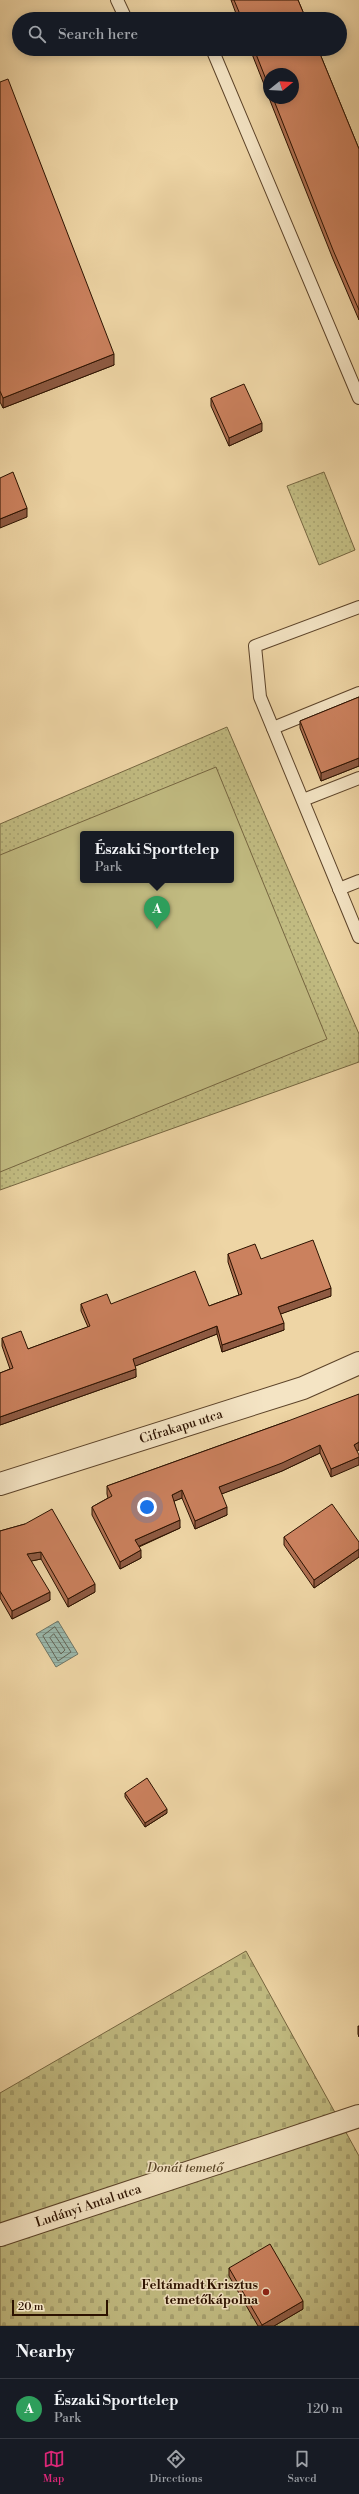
<!DOCTYPE html>
<html lang="en">
<head>
<meta charset="utf-8">
<style>
  body { margin:0; font-family:"Libre Bodoni",serif; background:#242831; color:#f1f3f6 }
  .compass { position:absolute; left:263px; top:68px; width:36px; height:36px; border-radius:50%; background:#171b24; box-shadow:0 2px 10px #0003; rotate:72deg }
  .scale { position:absolute; left:12px; bottom:10px; width:96px; box-sizing:border-box; padding-left:4px; border:2px solid #2c1200; border-top:0; font-size:11px; line-height:14px; white-space:nowrap; color:#2c1200; -webkit-text-stroke:3px #f4e4c4; paint-order:stroke }
  .you { position:absolute; left:147px; top:1507px; width:14px; height:14px; margin:-10px; border:3px solid #fff; border-radius:50%; background:#1a73e8; box-shadow:0 0 0 6px #1a73e833 }
  .badge { display:grid; place-items:center; width:26px; height:26px; border-radius:50%; background:#db2777; color:#fff; font-size:13px; font-weight:700 }
  .pin { position:absolute; translate:-50% -33px; filter:drop-shadow(0 1px 2px #0008) }
  .pin::after { content:''; position:absolute; top:21px; width:14px; height:12px; background:inherit; clip-path:polygon(0 0,100% 0,50% 100%) }
  .popup { position:absolute; left:80px; top:831px; width:154px; height:52px; box-sizing:border-box; display:grid; place-content:center; border-radius:4px; background:#171b24; filter:drop-shadow(0 1px 3px #0005); font-size:13px; white-space:nowrap; color:#9ea1a6 }
  .popup b { font-size:15px; color:#f1f3f6 }
  .popup::after { content:''; position:absolute; left:50%; top:100%; margin-left:-8px; border:8px solid transparent; border-top-color:#171b24 }
  .list { margin:0; padding:0; list-style:none }
  h2 { display:flex; justify-content:space-between; align-items:center; height:52px; margin:0; padding:0 16px; font-size:17px }
  h2 small { font-size:13px; font-weight:400; color:#9ea1a6 }
  .list li { display:grid; grid-template-columns:26px 1fr auto; gap:12px; align-items:center; box-sizing:border-box; height:60px; padding:0 16px; border-top:1px solid #363941 }
  .list b { display:block; font-size:15px; white-space:nowrap }
  .list p { margin:0; font-size:13px; white-space:nowrap; color:#9ea1a6 }
  .list em { font-size:13px; font-style:normal; color:#9ea1a6 }
  .icon { flex:none; width:22px; height:22px; fill:none; stroke:currentColor; stroke-width:2; stroke-linecap:round; stroke-linejoin:round }
  .map { position:relative; flex:none; width:359px; height:2326px; overflow:hidden }
  .search { position:absolute; background:#171b24; box-shadow:0 2px 10px #0003; left:12px; right:12px; top:12px; height:44px; display:flex; align-items:center; gap:10px; box-sizing:border-box; padding:0 14px; border-radius:22px; color:#9ea1a6; font-size:15px }
  .sheet { height:112px; background:#171b24 }
  nav { display:flex; justify-content:space-around; align-items:center; box-sizing:border-box; height:56px; border-top:1px solid #363941; background:#171b24; font-size:11px; color:#9ea1a6 }
  nav a { display:grid; justify-items:center; gap:2px }
  nav .on { color:#db2777 }
  .map>svg:first-child { display:block }
  .green { fill:url(#green-dots); stroke:#766640; fill-rule:evenodd }
  .cemetery { fill:url(#cemetery-stones); stroke:#766640 }
  .pitch { fill:#c1bb81; stroke:#766640; fill-rule:evenodd }
  .water { fill:url(#water-rules); stroke:#6e7667 }
  .lines { fill:none; stroke-linecap:round; stroke-linejoin:round }
  .shore { stroke:#636556; stroke-width:1 }
  .lane-casing { stroke:#5c4329; stroke-width:14 }
  .street-casing { stroke:#5c4329; stroke-width:24 }
  .lane { stroke:#f4e4c4; stroke-width:12 }
  .street { stroke:#f4e4c4; stroke-width:22 }
  .wall { fill:#af6f51; stroke:#2c1200 }
  .shaded-wall { fill:#8e5a42; stroke:#2c1200 }
  .building { fill:#cb815e; stroke:#2c1200 }
  .poi-dot { fill:#8f2418; stroke:#f4e4c4; stroke-width:1.5 }
  .labels { text-anchor:middle; dominant-baseline:central; stroke-width:3; stroke-linejoin:round; paint-order:stroke }
  .street-label { font-size:13px; fill:#2c1200; stroke:#f4e4c4 }
  .park-label { font-size:13px; font-style:italic; fill:#594527; stroke:#f4e4c4 }
  .poi-label { font-size:13px; font-weight:bold; fill:#2c1200; stroke:#f4e4c4; text-anchor:end }
</style>
</head>
<body>
<div class="map">
<svg width="359" height="2326" viewBox="0 0 359 2326">
  <defs>
    <pattern id="green-dots" width="8" height="8" patternUnits="userSpaceOnUse"><rect width="8" height="8" fill="#c1bb81"/><path d="M2 2h.1M6 6h.1" fill="none" stroke="#a6a06e" stroke-width="1.8" stroke-linecap="round"/></pattern>
    <pattern id="cemetery-stones" width="16" height="16" patternUnits="userSpaceOnUse"><rect width="16" height="16" fill="#c1bb81"/><path d="M2 7V4a2 2 0 0 1 4 0v3zM10 15v-3a2 2 0 0 1 4 0v3z" fill="#a6a06e"/></pattern>
    <pattern id="water-rules" width="6" height="5" patternUnits="userSpaceOnUse"><rect width="6" height="5" fill="#9ab8ac"/><path d="M0 2.5h6" fill="none" stroke="#859d92"/></pattern>
  </defs>
  <rect width="100%" height="100%" fill="#eed5a5"/>
  <filter id="stains"><feTurbulence type="fractalNoise" baseFrequency=".005" numOctaves="4"/><feColorMatrix values="0 0 0 0 .2 0 0 0 0 .09 0 0 0 0 .02 0 0 0 .5 -.17"/></filter>
  <radialGradient id="worn" r=".72"><stop offset=".6" stop-color="#630" stop-opacity="0"/><stop offset="1" stop-color="#630" stop-opacity=".3"/></radialGradient>
  <g class="green">
    <path d="M324,472L355,550L319,565L287,486Z"/>
    <path d="M227,727L359,1034V1062L0,1190V824ZM83,834H231V880H83Z"/>
  </g>
  <path class="cemetery" d="M246,1951L359,2156V2326H0V2093Z"/>
  <path class="pitch" d="M216,767L327,1039L0,1172V855ZM83,834H231V880H83Z"/>
  <path class="water" d="M58,1621L78,1654L56,1667L36,1634Z"/>
  <g class="lines">
    <g class="shore">
      <path d="M55,1627L71,1652L58,1661L43,1636Z"/>
      <path d="M54,1634L65,1650L61,1654L50,1638Z"/>
    </g>
    <g class="lane-casing">
      <g id="lane">
        <path d="M117,0L126,19"/>
        <path d="M140,49H142"/>
        <path d="M212,49L359,398"/>
        <path d="M359,607L255,646L260,697L359,937"/>
        <path d="M273,728L359,693"/>
        <path d="M303,800L359,778"/>
        <path d="M339,889L359,881"/>
      </g>
    </g>
    <g class="street-casing">
      <g id="street">
        <path id="s1" d="M0,1484L303,1388L359,1363"/>
        <path id="s2" d="M0,2235L359,2116"/>
      </g>
    </g>
    <use href="#lane" class="lane"/>
    <use href="#street" class="street"/>
  </g>
  <g class="wall">
    <path d="M231,0H298L306,19H238Z"/>
    <path d="M250,49H318L359,149V320L333,259L269,98H293L269,74V97Z"/>
    <path d="M0,82L114,365L3,408L0,402Z"/>
    <path d="M211,398L262,431L229,446L211,406Z"/>
    <path d="M359,697V766L321,781L300,728V721Z"/>
    <path d="M228,1254L261,1259L331,1296L280,1314L284,1330L222,1352L217,1334L135,1366L136,1377L0,1425V1373L10,1369L2,1346V1338L28,1349L88,1327L81,1311V1304L209,1306L239,1295L228,1262Z"/>
    <path d="M288,1421L357,1451L331,1477L320,1453L282,1471L221,1494L227,1515L195,1529L182,1498L174,1501L180,1528L139,1547L141,1558L120,1569L92,1515V1507L108,1498L107,1494V1486Z"/>
    <path d="M25,1524L95,1592L68,1607L41,1559L31,1561L50,1600L12,1619L0,1598V1531Z"/>
    <path d="M284,1537L359,1542V1557L314,1588L284,1545Z"/>
    <path d="M125,1793L167,1813L145,1827L125,1797Z"/>
    <path d="M358,2026H359V2037L358,2034Z"/>
    <path d="M229,2268L303,2309L274,2326H258L229,2276Z"/>
  </g>
  <g class="shaded-wall">
    <path d="M114,354V365L3,408V398Z"/>
    <path d="M262,423V431L229,446V438Z"/>
    <path d="M27,508V517L0,528V519Z"/>
    <path d="M359,758V766L321,781V773Z"/>
    <path d="M331,1288V1296L278,1315V1307Z"/>
    <path d="M284,1323V1330L222,1352V1345Z"/>
    <path d="M217,1326V1334L133,1367V1359Z"/>
    <path d="M136,1369V1377L0,1425V1417Z"/>
    <path d="M359,1442V1450L354,1453V1445Z"/>
    <path d="M320,1445V1453L282,1471L219,1495V1487Z"/>
    <path d="M359,1457V1465L331,1477V1469Z"/>
    <path d="M182,1490V1498L172,1502V1495Z"/>
    <path d="M227,1507V1515L195,1529V1521Z"/>
    <path d="M180,1520V1528L135,1548V1540Z"/>
    <path d="M359,1549V1557L314,1588V1580Z"/>
    <path d="M141,1550V1558L120,1569V1562Z"/>
    <path d="M41,1552V1559L27,1562V1554Z"/>
    <path d="M95,1584V1592L68,1607V1599Z"/>
    <path d="M50,1592V1600L12,1619V1611Z"/>
    <path d="M167,1809V1813L145,1827V1823Z"/>
    <path d="M303,2301V2309L274,2326H262V2325Z"/>
  </g>
  <g class="building">
    <path d="M234,0H298L306,19H242Z"/>
    <path d="M254,49H318L359,149V310L333,250L273,98H293V74H269V87Z"/>
    <path d="M8,79L114,354L3,398L0,391V82Z"/>
    <path d="M244,384L262,423L229,438L211,398Z"/>
    <path d="M13,472L27,508L0,519V478Z"/>
    <path d="M359,697V758L321,773L300,721Z"/>
    <path d="M313,1240L331,1288L278,1307L284,1323L222,1345L217,1326L133,1359L136,1369L0,1417V1373L13,1368L2,1338L21,1331L28,1349L90,1326L81,1304L107,1294L111,1304L195,1271L209,1306L242,1294L228,1254L255,1244L261,1259Z"/>
    <path d="M359,1394V1442L354,1445L359,1455V1457L331,1469L320,1445L282,1463L219,1487L227,1507L195,1521L182,1490L172,1495L180,1520L135,1540L141,1550L120,1562L92,1507L112,1496L107,1486L288,1421Z"/>
    <path d="M332,1504L359,1542V1549L314,1580L284,1537Z"/>
    <path d="M52,1509L95,1584L68,1599L41,1552L27,1554L50,1592L12,1611L0,1591V1531L25,1524Z"/>
    <path d="M147,1778L167,1809L145,1823L125,1793Z"/>
    <path d="M270,2244L303,2301L262,2325L229,2268Z"/>
  </g>
  <circle class="poi-dot" cx="266" cy="2292" r="4"/>
  <g class="labels">
    <g class="street-label">
      <text stroke="none"><textPath href="#s1" startOffset="190">Cifrakapu utca</textPath></text>
      <text stroke="none"><textPath href="#s2" startOffset="93">Ludányi Antal utca</textPath></text>
    </g>
    <g class="park-label">
      <text x="185" y="2168">Donát temető</text>
    </g>
    <g class="poi-label">
      <text x="258" y="2285">Feltámadt Krisztus<tspan x="258" dy="15">temetőkápolna</tspan></text>
    </g>
  </g>
  <rect width="100%" height="100%" filter="url(#stains)"/>
  <rect width="100%" height="100%" fill="url(#worn)"/>
</svg>
<svg class="compass" viewBox="-18 -18 36 36"><path d="M0-13l5 13h-10z" fill="#e53935"/><path d="M0 13l5-13h-10z" fill="#9ea1a6"/></svg>
<div class="scale">20 m</div>
<div class="you"></div>
<div class="pin badge" style="left:157px;top:929px;background:#2e9e5b">A</div>
<div class="popup"><b>Északi Sporttelep</b>Park</div>
<div class="search"><svg class="icon" aria-label="search" viewBox="0 0 24 24"><circle cx="10" cy="10" r="6"/><path d="M15 15l6 6"/></svg>Search here</div>
</div>
<section class="sheet">
<h2>Nearby<small></small></h2>
<ul class="list">
<li><span class="badge" style="background:#2e9e5b">A</span><div><b>Északi Sporttelep</b><p>Park</p></div><em>120 m</em></li>
</ul>
</section>
<nav>
<a class="on"><svg class="icon" aria-label="map" viewBox="0 0 24 24"><path d="M3 6l6-2 6 2 6-2v14l-6 2-6-2-6 2zM9 4v14M15 6v14"/></svg>Map</a>
<a><svg class="icon" aria-label="directions" viewBox="0 0 24 24"><path d="M12 3l9 9-9 9-9-9zM9 14v-3h6M13 9l2 2-2 2"/></svg>Directions</a>
<a><svg class="icon" aria-label="saved" viewBox="0 0 24 24"><path d="M7 4h10v16l-5-4-5 4z"/></svg>Saved</a>
</nav>
</body>
</html>
